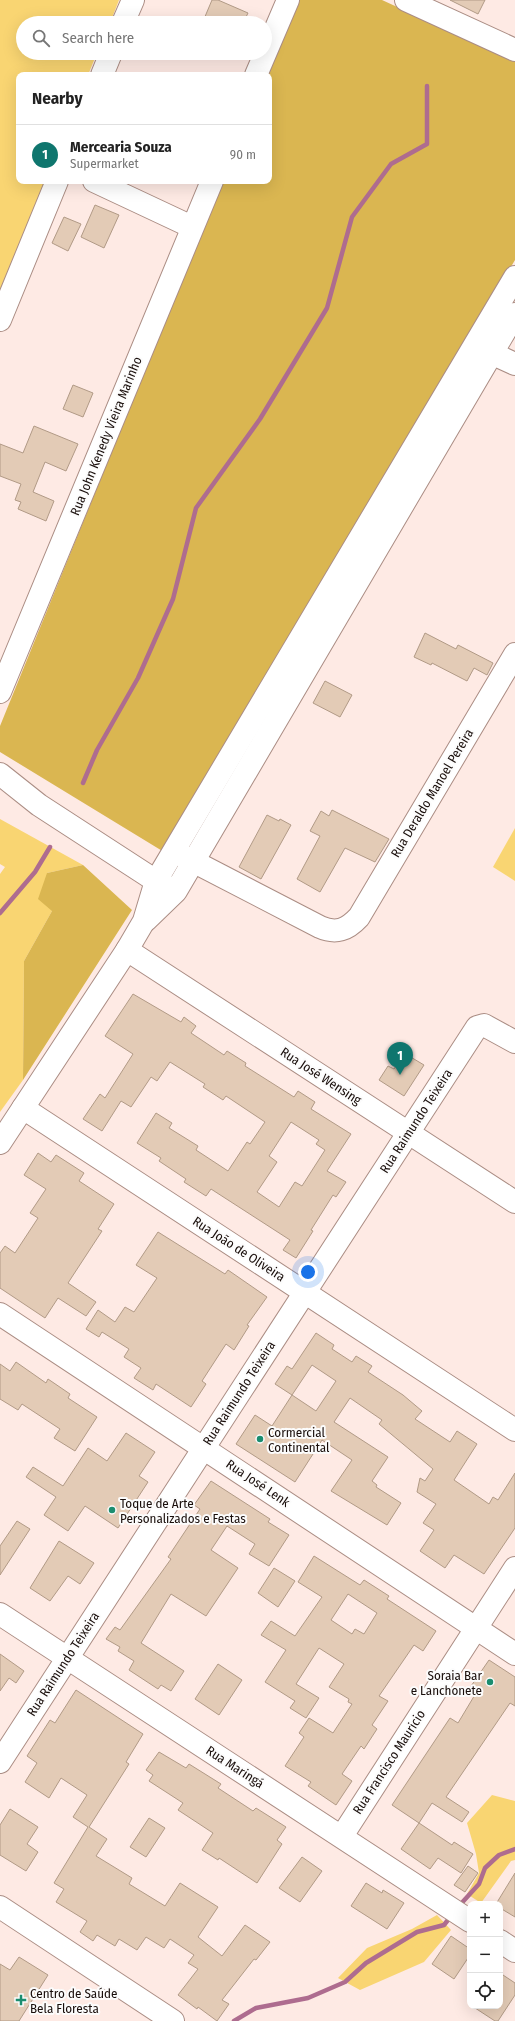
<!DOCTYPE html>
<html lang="en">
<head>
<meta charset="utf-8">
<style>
  body { margin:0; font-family:"Fira Sans Condensed",sans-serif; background:#f6f6f6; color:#222 }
  .controls { position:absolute; right:12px; bottom:12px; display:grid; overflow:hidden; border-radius:8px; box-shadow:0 4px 16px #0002 }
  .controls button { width:36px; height:36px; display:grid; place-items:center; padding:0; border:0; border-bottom:1px solid #e0e0e0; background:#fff; color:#222; font:20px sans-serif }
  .you { position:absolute; left:308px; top:1272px; width:14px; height:14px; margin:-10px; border:3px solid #fff; border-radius:50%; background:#1a73e8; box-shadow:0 0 0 6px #1a73e833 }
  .badge { display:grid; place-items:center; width:26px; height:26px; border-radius:50%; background:#0f766e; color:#fff; font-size:13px; font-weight:700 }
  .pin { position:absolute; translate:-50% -33px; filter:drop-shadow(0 1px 2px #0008) }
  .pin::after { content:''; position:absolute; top:21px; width:14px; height:12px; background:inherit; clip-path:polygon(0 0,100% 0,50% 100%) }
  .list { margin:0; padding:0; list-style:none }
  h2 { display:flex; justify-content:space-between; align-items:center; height:52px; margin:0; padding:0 16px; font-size:17px }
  h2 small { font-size:13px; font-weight:400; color:#767676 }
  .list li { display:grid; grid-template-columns:26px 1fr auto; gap:12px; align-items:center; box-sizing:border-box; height:60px; padding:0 16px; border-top:1px solid #e0e0e0 }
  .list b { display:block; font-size:15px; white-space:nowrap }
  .list p { margin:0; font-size:13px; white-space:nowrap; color:#767676 }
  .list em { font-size:13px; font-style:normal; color:#767676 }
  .icon { flex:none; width:22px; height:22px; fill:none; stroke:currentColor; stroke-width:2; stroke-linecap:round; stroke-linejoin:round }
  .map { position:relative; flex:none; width:515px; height:2021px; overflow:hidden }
  .search { position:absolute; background:#fff; box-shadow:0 4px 16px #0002; left:16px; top:16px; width:256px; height:44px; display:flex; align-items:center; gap:10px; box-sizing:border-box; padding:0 14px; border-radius:22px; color:#767676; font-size:15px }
  .panel { position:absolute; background:#fff; box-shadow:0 4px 16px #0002; left:16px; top:72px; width:256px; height:112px; border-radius:8px }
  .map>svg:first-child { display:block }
  .green { fill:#f9d572 }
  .forest { fill:#dab651 }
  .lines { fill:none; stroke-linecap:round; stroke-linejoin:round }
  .stream { stroke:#ae6c8f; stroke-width:4.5 }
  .building { fill:#e3cbb6; stroke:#b19a86; fill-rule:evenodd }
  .minor-casing { stroke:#ab8d84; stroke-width:24 }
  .minor { stroke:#fff; stroke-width:22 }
  .poi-dot { fill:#1b8d6f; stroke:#fcfcfc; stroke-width:1.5 }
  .labels { text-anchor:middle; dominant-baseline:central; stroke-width:4; stroke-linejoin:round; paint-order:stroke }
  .street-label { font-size:13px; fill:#190e0b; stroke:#fcfcfc }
  .poi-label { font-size:13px; fill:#190e0b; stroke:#fcfcfc; text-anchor:start }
</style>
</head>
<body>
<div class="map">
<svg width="515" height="2021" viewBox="0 0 515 2021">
  <rect width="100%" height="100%" fill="#feeae4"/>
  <g class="green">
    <path d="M0,0H119L110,23H23V53H97L88,75H19V181H45L0,290Z"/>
    <path d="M0,819L83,865L47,873L52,911L24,961L23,1080L0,1112V874L5,867L0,864Z"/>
    <path d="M515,828V881L493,867Z"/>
    <path d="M492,1795L515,1801V1860L511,1861L481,1903L467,1894L479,1873L476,1854L467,1823Z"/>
    <path d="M437,1915L451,1930L424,1962L360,1990L338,1978L367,1948L412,1929Z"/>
  </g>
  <g class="forest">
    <path d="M296,0H382L515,61V260L164,852L0,752V726L222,181H269V75H266Z"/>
    <path d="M83,865L132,910L23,1080L24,961L52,911L38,899L47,873Z"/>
  </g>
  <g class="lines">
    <g class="stream">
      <path d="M83,783L97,750L138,678L173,599L196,508L260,419L327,308L352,217L391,164L427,144V86"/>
      <path d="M0,913L35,872L50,847"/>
      <path d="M458,1907L479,1884L485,1868L499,1855L515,1849"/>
      <path d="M234,2021L256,2008L308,1998L345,1982L366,1963L417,1932L444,1925L451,1916"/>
    </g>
  </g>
  <g class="building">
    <path d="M212,0H218L248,13L243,23H212L204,19Z"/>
    <path d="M450,0H485L478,14Z"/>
    <path d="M95,205L119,215L104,248L81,237Z"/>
    <path d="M64,217L81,224L68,251L52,243Z"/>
    <path d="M73,385L93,393L83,417L63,409Z"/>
    <path d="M34,426L78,444L66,471L45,462L33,492L54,501L46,521L18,509L21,502L15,500L21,484L0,476V444L23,453Z"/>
    <path d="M425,633L456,649L458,645L493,663L487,675L474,668L467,681L432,663L431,665L414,657Z"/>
    <path d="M325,681L352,695L340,717L313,703Z"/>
    <path d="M332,810L389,839L375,862L345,848L320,892L297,879L320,836L310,831L321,811L329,816Z"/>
    <path d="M267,815L279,821L280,819L291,825L261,879L239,867Z"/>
    <path d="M133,994L181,1022L184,1017L196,1026L191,1033L224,1055L227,1051L246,1063L245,1066L294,1097L298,1091L315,1102L311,1109L351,1134L327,1171L346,1182L336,1197L333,1195L311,1230L313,1231L296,1258L283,1250L290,1240L211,1189L206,1196L184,1182L186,1179L159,1161L161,1158L137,1143L156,1113L172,1123L169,1128L198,1146L196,1150L228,1171L247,1142L250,1144L265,1122L226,1096L223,1100L203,1087L205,1084L170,1062L157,1081L151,1077L131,1107L121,1101L102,1131L83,1119L100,1094L105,1098L133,1054L105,1036ZM291,1122L319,1140L316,1144L325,1150L302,1186L295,1182L279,1207L257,1192L277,1162L269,1156Z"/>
    <path d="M404,1053L424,1065L404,1096L379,1080L388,1066L394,1069Z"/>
    <path d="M38,1153L51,1162L56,1155L84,1173L79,1181L114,1204L98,1229L102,1231L68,1283L96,1302L86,1316L58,1298L45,1318L0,1288V1253L5,1246L15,1253L38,1218L30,1213L46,1189L24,1175Z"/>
    <path d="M158,1232L225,1274L228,1270L267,1297L247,1325L249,1326L234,1350L226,1344L202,1381L206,1384L191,1407L156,1384L153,1390L134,1378L141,1368L124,1357L129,1349L102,1332L99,1337L86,1329L98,1310L115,1322L125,1307L134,1312L157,1278L136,1265Z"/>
    <path d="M316,1333L334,1345L332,1349L352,1362L356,1356L372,1366L368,1372L403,1395L422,1411L415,1419L450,1442L457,1431L477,1444L454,1480L489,1504L493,1497L498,1500L515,1473V1528L484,1574L454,1555L445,1568L420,1551L434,1530L423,1523L436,1504L417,1492L420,1478L425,1481L433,1469L379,1424L382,1420L350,1398L334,1422L388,1457L372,1481L377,1485L376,1487L401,1503L387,1525L331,1491L352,1460L322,1440L295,1482L236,1444L255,1415L272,1426L292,1395L275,1384L287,1366L292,1369ZM312,1365L336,1381L316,1411L292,1395Z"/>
    <path d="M16,1362L46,1383L48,1379L70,1394L68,1398L97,1417L75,1451L54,1438L60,1429L22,1404L18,1410L0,1399V1364L10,1371Z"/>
    <path d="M126,1433L155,1452L139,1476L148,1482L118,1528L85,1506L68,1531L44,1515L56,1497L26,1477L33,1467L63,1486L88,1448L107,1461Z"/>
    <path d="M211,1481L270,1519L268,1522L289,1535L269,1566L249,1554L255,1544L227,1526L211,1550L238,1568L206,1616L171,1594L141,1643L184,1671L171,1691L161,1685L158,1689L129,1670L134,1661L118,1651L120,1647L106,1639L115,1627L120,1630L171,1559L168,1557L200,1509L194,1505Z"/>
    <path d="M17,1521L30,1529L0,1575V1546Z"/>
    <path d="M59,1541L94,1563L80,1584L68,1576L50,1601L30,1588Z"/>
    <path d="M314,1556L360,1585L364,1580L389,1596L387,1599L436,1631L423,1651L414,1645L379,1696L388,1701L372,1725L377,1729L364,1749L361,1746L342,1774L352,1781L336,1805L308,1786L311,1782L285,1766L304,1737L299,1733L309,1718L333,1733L352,1704L348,1702L349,1699L329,1687L344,1664L319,1648L296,1684L319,1698L306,1718L290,1708L295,1701L265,1682L286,1650L261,1635L271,1621L295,1636L322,1597L298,1582ZM348,1594L377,1613L364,1634L355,1629L352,1634L331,1620Z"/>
    <path d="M274,1568L295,1581L278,1607L258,1593Z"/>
    <path d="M0,1654L24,1671L16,1683L9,1678L0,1691Z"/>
    <path d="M489,1660L515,1677V1706L510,1703L446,1797L469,1812L462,1822L432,1803L419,1823L392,1805L450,1718L458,1723L476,1693L469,1689Z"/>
    <path d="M218,1664L242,1680L219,1715L195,1699Z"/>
    <path d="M76,1690L143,1734L126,1762L129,1764L89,1827L107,1839L96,1856L132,1878L129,1884L165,1906L180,1883L218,1907L198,1937L222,1956L245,1925L270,1942L256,1960L254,1959L222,2000L229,2004L217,2021L198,2007L197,2009L178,1995L198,1969L188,1963L194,1955L170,1939L164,1948L146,1937L137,1950L119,1939L115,1946L97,1935L93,1941L80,1932L87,1921L56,1902L64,1889L54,1883L88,1827L73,1817L87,1795L61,1778L49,1798L25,1782L37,1763L27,1756L50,1720L55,1723Z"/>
    <path d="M159,1752L186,1768L189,1764L221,1784L218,1788L253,1811L256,1808L286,1827L277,1840L282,1844L257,1883L219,1858L218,1860L202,1850L213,1833L178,1810L183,1803L149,1781L153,1775L146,1770Z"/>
    <path d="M10,1809L38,1827L27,1844L38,1852L26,1871L0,1855V1825Z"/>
    <path d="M149,1818L165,1828L146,1857L130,1847Z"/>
    <path d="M419,1823L452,1845L454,1842L473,1854L461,1873L438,1858L430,1869L401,1849Z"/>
    <path d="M302,1857L322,1871L300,1902L279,1888Z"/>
    <path d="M468,1866L478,1873L465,1892L454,1885Z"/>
    <path d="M515,1873V1917L500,1908V1904H496Z"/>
    <path d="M366,1883L382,1893L383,1890L404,1903L387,1929L351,1906Z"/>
    <path d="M451,1936L470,1949V1955L454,1979L432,1964Z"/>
    <path d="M19,1957L48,1975L19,2021H0V1964L10,1970Z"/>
    <path d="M500,1973L515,1983V1995L498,2021H495L472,2006H500Z"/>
  </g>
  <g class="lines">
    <g class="minor-casing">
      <g id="minor">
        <path d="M406,0L515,50"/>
        <path d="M123,23L133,0"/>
        <path d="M102,75L111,53"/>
        <path d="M256,75L288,0"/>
        <path d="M94,181L192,227"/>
        <path d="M0,320L57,181"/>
        <path d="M491,353L515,364"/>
        <path d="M0,692L212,181"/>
        <path d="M0,774L39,805L156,881L168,887"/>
        <path d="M181,855L320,927C336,934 347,930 359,917L515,654"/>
        <path d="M146,920L176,891L515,314"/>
        <path d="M127,950L515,1202"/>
        <path d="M23,1108L515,1430"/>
        <path d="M0,1143L127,950L144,921L156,881L515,277"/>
        <path d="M0,1314L515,1654"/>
        <path d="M0,1614L470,1921"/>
        <path d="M0,1762L477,1027L484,1025L515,1042"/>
        <path d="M342,1836L515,1568"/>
        <path d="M0,1907L173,2021"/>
        <path d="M500,1941L515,1951"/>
      </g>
    </g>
    <use href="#minor" class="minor"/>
  </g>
  <g class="poi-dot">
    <circle cx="260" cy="1439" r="4"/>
    <circle cx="112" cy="1510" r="4"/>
    <circle cx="490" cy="1682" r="4"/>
    <path d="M19 1994h4v4h4v4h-4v4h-4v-4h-4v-4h4z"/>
  </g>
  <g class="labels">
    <g class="street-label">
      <text transform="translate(106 436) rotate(-68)">Rua John Kenedy Vieira Marinho</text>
      <text transform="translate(432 793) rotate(-59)">Rua Deraldo Manoel Pereira</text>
      <text transform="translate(321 1076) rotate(33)">Rua José Wensing</text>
      <text transform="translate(416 1121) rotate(-57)">Rua Raimundo Teixeira</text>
      <text transform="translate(239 1249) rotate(33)">Rua João de Oliveira</text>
      <text transform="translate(239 1393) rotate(-57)">Rua Raimundo Teixeira</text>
      <text transform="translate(258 1483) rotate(34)">Rua José Lenk</text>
      <text transform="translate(63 1664) rotate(-57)">Rua Raimundo Teixeira</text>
      <text transform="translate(389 1762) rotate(-57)">Rua Francisco Mauricio</text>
      <text transform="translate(235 1767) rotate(33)">Rua Maringá</text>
    </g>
    <g class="poi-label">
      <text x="268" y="1432">Cormercial<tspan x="268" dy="15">Continental</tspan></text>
      <text x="120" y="1503">Toque de Arte<tspan x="120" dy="15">Personalizados e Festas</tspan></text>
      <text x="482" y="1675" text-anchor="end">Soraia Bar<tspan x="482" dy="15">e Lanchonete</tspan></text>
      <text x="30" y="1993">Centro de Saúde<tspan x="30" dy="15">Bela Floresta</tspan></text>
    </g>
  </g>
</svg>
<div class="controls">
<button>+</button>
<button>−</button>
<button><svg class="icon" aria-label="locate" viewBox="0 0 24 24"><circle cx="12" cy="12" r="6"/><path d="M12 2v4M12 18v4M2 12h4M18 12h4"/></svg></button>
</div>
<div class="you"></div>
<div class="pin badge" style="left:400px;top:1075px">1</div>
<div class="search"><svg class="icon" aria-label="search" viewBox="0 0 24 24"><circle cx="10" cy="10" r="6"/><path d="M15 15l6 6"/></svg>Search here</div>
<section class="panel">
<h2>Nearby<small></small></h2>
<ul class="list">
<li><span class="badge">1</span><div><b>Mercearia Souza</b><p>Supermarket</p></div><em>90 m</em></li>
</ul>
</section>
</div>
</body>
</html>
